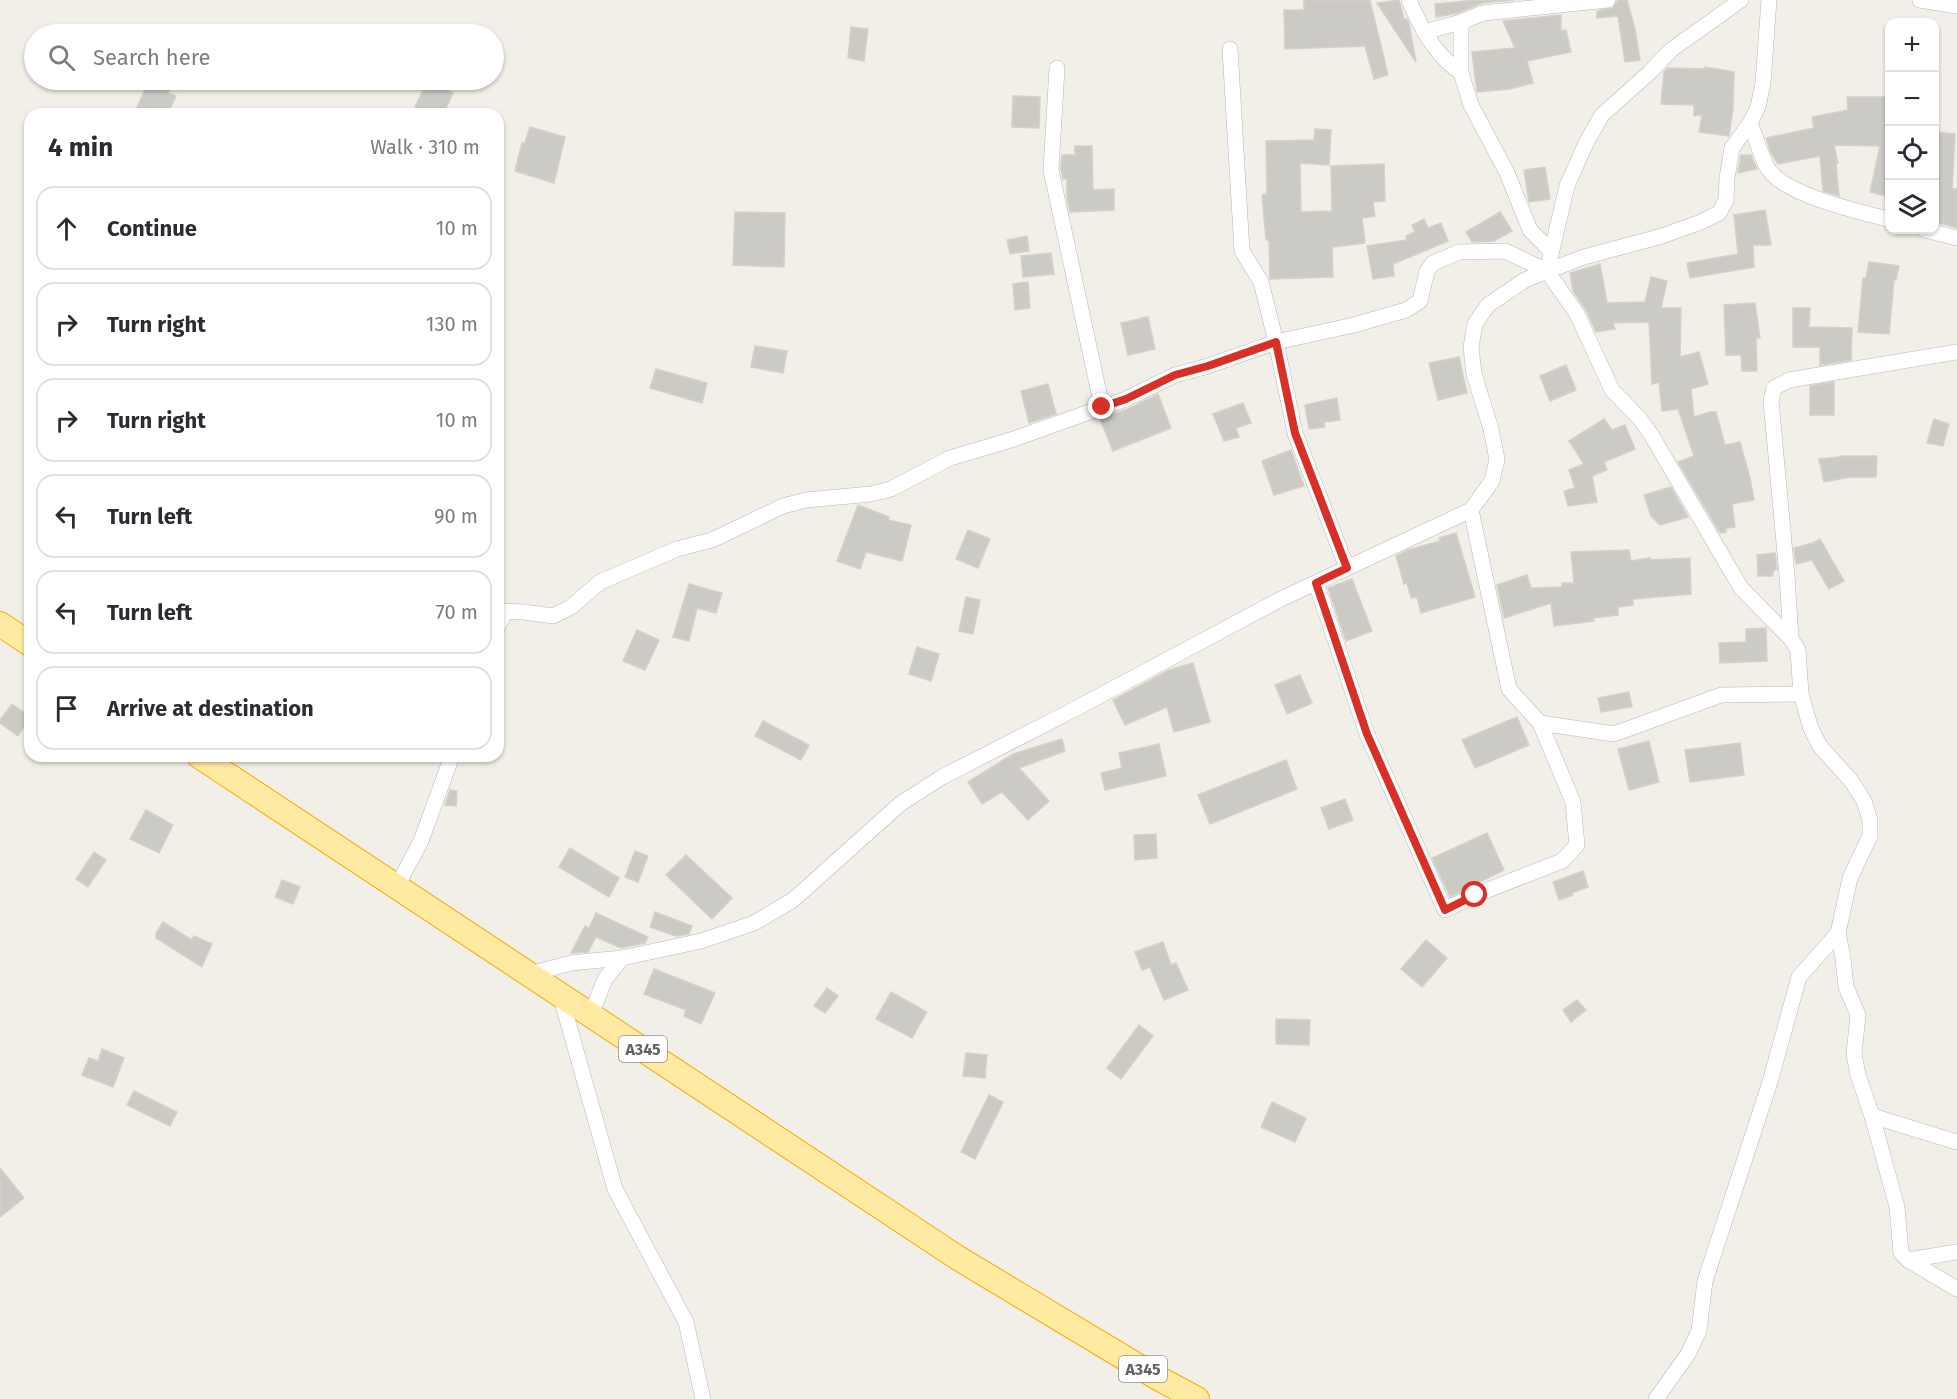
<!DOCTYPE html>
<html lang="en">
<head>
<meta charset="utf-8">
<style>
  body { margin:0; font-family:"Fira Sans",sans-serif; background:#f2f2f3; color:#2b2b33 }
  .controls { position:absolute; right:18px; top:18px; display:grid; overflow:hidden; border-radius:12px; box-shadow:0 2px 4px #0004 }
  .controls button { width:54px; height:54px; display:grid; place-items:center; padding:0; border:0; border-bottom:2px solid #e1e1e2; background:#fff; color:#2b2b33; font:30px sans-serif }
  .stop { position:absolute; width:18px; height:18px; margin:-14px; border:4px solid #d93025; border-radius:50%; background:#fff }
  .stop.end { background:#d93025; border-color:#fff; box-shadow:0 2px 6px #0008 }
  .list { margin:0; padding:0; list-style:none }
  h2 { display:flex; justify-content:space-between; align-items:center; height:78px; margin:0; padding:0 24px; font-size:26px }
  h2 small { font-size:20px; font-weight:400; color:#7c7c81 }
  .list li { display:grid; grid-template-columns:39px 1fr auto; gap:18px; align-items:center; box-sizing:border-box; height:84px; margin:0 12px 12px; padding:0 12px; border:2px solid #e1e1e2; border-radius:18px }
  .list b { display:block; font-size:22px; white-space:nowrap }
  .list em { font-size:20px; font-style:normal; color:#7c7c81 }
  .icon { flex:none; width:33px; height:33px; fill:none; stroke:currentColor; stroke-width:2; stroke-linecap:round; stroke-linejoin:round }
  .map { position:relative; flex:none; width:1957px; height:1399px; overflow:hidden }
  .search { position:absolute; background:#fff; box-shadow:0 2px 4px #0004; left:24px; top:24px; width:480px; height:66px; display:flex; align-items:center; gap:15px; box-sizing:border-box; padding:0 21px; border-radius:33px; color:#7c7c81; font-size:22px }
  .panel { position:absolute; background:#fff; box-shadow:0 2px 4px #0004; left:24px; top:108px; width:480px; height:654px; border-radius:18px }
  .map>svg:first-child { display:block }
  .building { fill:#cccac5; stroke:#d6d1c6; stroke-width:1.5 }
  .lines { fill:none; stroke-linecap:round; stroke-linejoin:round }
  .minor-casing { stroke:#b5b8bc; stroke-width:16 }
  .trunk-casing { stroke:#f9ab00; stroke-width:26 }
  .minor { stroke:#fff; stroke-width:15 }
  .trunk { stroke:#feeaa1; stroke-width:24 }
  .route { stroke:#d93025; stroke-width:8 }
  .labels { text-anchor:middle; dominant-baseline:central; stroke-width:4.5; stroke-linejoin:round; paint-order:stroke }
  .shield { fill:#fff; stroke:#8f9295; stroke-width:1.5 }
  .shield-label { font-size:16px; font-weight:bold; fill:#5f6368 }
</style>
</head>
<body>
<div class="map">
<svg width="1957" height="1399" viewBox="0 0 1957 1399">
  <rect width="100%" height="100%" fill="#f1efe8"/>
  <g class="building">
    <path d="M1304,0H1370L1388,75L1374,79L1365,46L1285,49L1284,10H1304Z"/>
    <path d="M1399,0L1404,19H1407L1409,23L1416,62L1377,3Z"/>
    <path d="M1476,0H1514L1482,3L1458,13L1436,17L1435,4Z"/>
    <path d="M1618,0H1627L1635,29L1640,60L1625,62L1618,16L1597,18V11L1613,8Z"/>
    <path d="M1561,15V31L1566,30L1571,52L1527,61L1533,83L1510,89L1477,92L1472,52L1515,48L1503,21Z"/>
    <path d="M851,27L868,29L864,61L848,58Z"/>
    <path d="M1705,67L1734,72L1733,109L1729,136L1699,132L1702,115L1694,116V105L1661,104L1664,72L1668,68L1705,69Z"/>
    <path d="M149,80H173L168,93L176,96L168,114H145L136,110Z"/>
    <path d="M428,80H445L441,87L453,93L443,114H430L415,107Z"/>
    <path d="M1013,96L1040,97L1039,128L1012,127Z"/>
    <path d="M1847,97H1886V113L1890,114V197L1870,192L1880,146L1834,145L1838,163H1836L1839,196L1823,191L1820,156L1778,164L1771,153L1766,138L1814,128L1812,117L1848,110Z"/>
    <path d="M530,127L565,137L554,183L515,171L522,143H525Z"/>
    <path d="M1315,129L1331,130L1329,165L1300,163L1301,212L1332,211L1331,166L1384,164L1385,201L1373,202L1375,216L1362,218L1365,243L1332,247L1333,277L1270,279L1269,240H1266L1262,195L1267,194L1266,141L1314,140Z"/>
    <path d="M1935,132L1955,134L1952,189H1957V228L1935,222Z"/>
    <path d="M1075,146H1092L1093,190L1114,189V210L1070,212L1067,198V179H1063L1061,169L1062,155H1075Z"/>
    <path d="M1741,155H1751L1757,169L1738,173Z"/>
    <path d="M1545,167L1550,199L1529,202L1524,170Z"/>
    <path d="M1765,210L1771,245H1753L1754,267L1690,278L1687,263L1738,254L1734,215Z"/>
    <path d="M735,212L785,213L784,267L733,265Z"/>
    <path d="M1500,212L1512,231L1494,241L1472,242L1466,232Z"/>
    <path d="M1424,219L1428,228L1441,223L1448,241L1393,264L1394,276L1373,279L1367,246L1407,240L1406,236L1415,232L1412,225Z"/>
    <path d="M1027,236L1029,251L1010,254L1007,240Z"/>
    <path d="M1051,253L1054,274L1023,277L1021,256Z"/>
    <path d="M1869,262L1899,266L1896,280H1894L1889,334L1858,332L1863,278H1866Z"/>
    <path d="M1600,264L1607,303L1645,302L1651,277L1667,281L1661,308H1681L1680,357L1699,352L1708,384L1691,389L1694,417L1710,412H1716L1725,445L1740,442L1750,478L1754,500L1732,504L1735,527L1726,528V532L1720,533L1678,462L1694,456L1678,409L1662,411L1659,382L1652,384L1649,322L1613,323L1615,329L1596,332L1586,310L1573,291L1570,273Z"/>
    <path d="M1028,282L1030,308L1015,310L1013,284Z"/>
    <path d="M1755,303L1760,338H1756L1757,371H1742L1741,355H1726L1724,305Z"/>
    <path d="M1793,308H1810L1809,327L1852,328L1851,360L1820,365V347H1793Z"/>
    <path d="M1148,317L1155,349L1128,355L1121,323Z"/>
    <path d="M755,346L787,351L783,373L751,367Z"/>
    <path d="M1459,357L1467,393L1438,400L1429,363Z"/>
    <path d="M1566,365L1576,390L1550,401L1540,376Z"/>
    <path d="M656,369L707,383L702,403L650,388Z"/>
    <path d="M1834,382V415H1810V386Z"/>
    <path d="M1048,384L1056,414L1029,423L1021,391Z"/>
    <path d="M1158,394L1171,428L1113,451L1100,419L1130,408Z"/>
    <path d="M1337,398L1340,420L1324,422L1325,427L1309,429L1305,405Z"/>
    <path d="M1243,403L1251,423L1236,428L1239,437L1224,441L1213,414Z"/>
    <path d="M1604,419L1612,430L1625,425L1635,449L1604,462L1607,470L1592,476L1597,502L1568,506L1564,491L1575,488L1569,470L1584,464L1569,441Z"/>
    <path d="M1934,419L1949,424L1943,446L1927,443Z"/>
    <path d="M1291,450L1304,486L1274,495L1262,461Z"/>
    <path d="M1840,456H1877L1876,477H1851L1824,482L1819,459L1840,457Z"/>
    <path d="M1671,487L1688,517L1660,525L1651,516L1644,495Z"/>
    <path d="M858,505L889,517L888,520L911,525L902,561L866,552L860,569L837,561Z"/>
    <path d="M968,530L990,539L978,568L956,559Z"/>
    <path d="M1456,533L1475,597L1421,613L1417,597L1411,598L1407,583L1404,584L1396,556L1408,550L1440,541L1439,538Z"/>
    <path d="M1820,539L1844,581L1829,589L1812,560L1796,564L1794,548L1813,543Z"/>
    <path d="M1629,550L1631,561L1650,558V560L1690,558L1691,594L1633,599V605L1618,607V615L1593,618L1594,621L1554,626L1551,603L1504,618L1497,585L1527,575L1531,588L1562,587V583H1574L1571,552Z"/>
    <path d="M1775,553L1777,569L1773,571V576H1758L1757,555Z"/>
    <path d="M1352,579L1372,631L1346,641L1328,588Z"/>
    <path d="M689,584L722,593L716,613L697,608L689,641L673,637Z"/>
    <path d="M966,597L980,600L973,634L959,631Z"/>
    <path d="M1766,628L1767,661L1720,663L1719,643L1746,642V629Z"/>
    <path d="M637,630L659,640L645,670L623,661Z"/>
    <path d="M917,647L939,654L931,681L909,674Z"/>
    <path d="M1193,663L1210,722L1174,732L1167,707L1125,725L1113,700L1169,670Z"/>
    <path d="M1300,675L1312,703L1287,714L1275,685Z"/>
    <path d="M1629,692L1632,707L1601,712L1598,698Z"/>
    <path d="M12,704L30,717L18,736L0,723V720Z"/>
    <path d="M1517,717L1529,745L1475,768L1462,740Z"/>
    <path d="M763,721L809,745L801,760L755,736Z"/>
    <path d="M1062,739L1065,751L1019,768L1049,801L1028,820L1002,792L982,804L968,782L1013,754Z"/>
    <path d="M1649,741L1659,782L1629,790L1618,749Z"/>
    <path d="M1740,743L1744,775L1690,782L1685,750Z"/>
    <path d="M1159,744L1166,776L1105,790L1101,773L1122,768L1119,753Z"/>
    <path d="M1286,760L1297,789L1210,824L1198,795Z"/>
    <path d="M450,790L457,791L456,806L445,805Z"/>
    <path d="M1345,799L1353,820L1329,829L1321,808Z"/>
    <path d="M146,810L173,825L159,853L130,839Z"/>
    <path d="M1487,833L1504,870L1450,897L1432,858Z"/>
    <path d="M1156,834L1157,858L1135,860L1134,835Z"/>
    <path d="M570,848L619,878L609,897L559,867Z"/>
    <path d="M635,851L648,856L638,882L625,877Z"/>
    <path d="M94,852L106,860L88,887L76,879Z"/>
    <path d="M686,855L732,898L712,919L666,875Z"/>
    <path d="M1583,871L1588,887L1572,893L1573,895L1559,900L1553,882Z"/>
    <path d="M282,880L300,887L293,904L275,897Z"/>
    <path d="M655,912L692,926L689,934L676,936L650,927Z"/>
    <path d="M596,913L648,937L645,943L621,948L596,937L588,952L571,953L585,926L589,928Z"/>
    <path d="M163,922L192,940L194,936L212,944L202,967L156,938V933Z"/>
    <path d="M1426,940L1447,958L1422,987L1401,969Z"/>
    <path d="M1163,942L1171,965L1176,963L1188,990L1164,1000L1150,967L1142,970L1135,952Z"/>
    <path d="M654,969L715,993L701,1024L684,1016L686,1010L644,994Z"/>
    <path d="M827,988L838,996L825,1013L814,1006Z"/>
    <path d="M891,992L927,1012L912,1038L876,1019Z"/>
    <path d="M1577,1000L1586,1010L1571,1022L1563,1010Z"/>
    <path d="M1276,1019L1310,1020L1309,1045L1276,1044Z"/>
    <path d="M1139,1025L1153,1036L1121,1079L1107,1068Z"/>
    <path d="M102,1049L124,1058L113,1087L82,1075L89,1058L98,1061Z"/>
    <path d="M966,1053L987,1055L985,1078L963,1076Z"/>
    <path d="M134,1091L177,1112L170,1126L127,1105Z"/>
    <path d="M989,1095L1003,1102L975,1159L961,1152Z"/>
    <path d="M1272,1102L1306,1118L1295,1142L1261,1127Z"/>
    <path d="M0,1168L24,1198L0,1217Z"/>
  </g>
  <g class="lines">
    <g class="minor-casing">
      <g id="minor">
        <path d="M1409,0C1420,27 1436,56 1461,73"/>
        <path d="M1920,0L1957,6"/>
        <path d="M1461,22V73L1471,105L1507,173L1530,230L1551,251"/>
        <path d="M1424,32L1461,22L1483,13L1608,0"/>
        <path d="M1230,49L1242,251L1261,282L1276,342L1295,433L1347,568"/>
        <path d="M1057,68L1051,170L1102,407"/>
        <path d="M1750,123C1756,137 1760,154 1767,167C1782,195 1859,211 1890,220"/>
        <path d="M1925,230L1957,238"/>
        <path d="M1547,271L1584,257L1662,236L1701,222L1719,213L1726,200L1727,178L1732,148L1750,123L1758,107L1763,83L1769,0"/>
        <path d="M1316,583L1367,734L1445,910L1475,895L1562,861L1577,845L1573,802L1540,723L1509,689L1471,510"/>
        <path d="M498,626L506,611L523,612L553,616L571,607L600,582L677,549L712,540L783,506L806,500L871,494L891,489L950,458L1014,439L1126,399L1175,375L1208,366L1276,342L1354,325L1406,310L1420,301L1427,271L1433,263L1459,252L1505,251L1547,271L1577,314L1612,390L1640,419L1652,436L1741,588L1791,639L1798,650L1801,694L1811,729L1820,746L1852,782L1864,801L1870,820V836L1850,878L1838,933L1843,958L1846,987L1858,1015L1854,1054L1858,1075L1872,1116L1897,1207L1901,1253L1908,1260L1957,1289"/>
        <path d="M1791,639L1787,575L1771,401L1774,388L1789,380L1957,352"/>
        <path d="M1540,723L1614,734L1721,695L1801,694"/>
        <path d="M396,888L421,841L452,756"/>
        <path d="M530,974L571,963L622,958L701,941L754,923L793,900L900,804L942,777L1075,709L1281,599L1471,510L1492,481L1497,459L1491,429L1474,374L1471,347L1475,324L1488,305L1525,280L1547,271L1567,186L1586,143L1602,115L1649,73L1671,50L1741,0"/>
        <path d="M560,994L615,1189L686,1322L703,1399"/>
        <path d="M591,1015L605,979L622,958"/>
        <path d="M1872,1116L1957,1142"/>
        <path d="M1908,1260L1957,1252"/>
        <path d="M1656,1399L1688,1354L1699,1331L1705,1281L1770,1082L1799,977L1838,933"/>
      </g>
    </g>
    <g class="trunk-casing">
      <g id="trunk">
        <path d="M0,624L30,644"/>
        <path d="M199,756L958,1258L1158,1378L1197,1399"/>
      </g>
    </g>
    <use href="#minor" class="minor"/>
    <use href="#trunk" class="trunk"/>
  </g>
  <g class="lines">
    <path class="route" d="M1102,407L1126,399L1175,375L1208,366L1276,342L1295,433L1347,568L1316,583L1367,734L1445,910L1475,895"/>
  </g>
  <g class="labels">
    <g class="shield">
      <rect x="619" y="1036" width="48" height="26" rx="4.5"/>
      <rect x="1119" y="1356" width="48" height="26" rx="4.5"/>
    </g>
    <g class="shield-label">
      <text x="643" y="1049">A345</text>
      <text x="1143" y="1369">A345</text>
    </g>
  </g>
</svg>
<div class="controls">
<button>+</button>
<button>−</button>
<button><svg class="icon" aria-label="locate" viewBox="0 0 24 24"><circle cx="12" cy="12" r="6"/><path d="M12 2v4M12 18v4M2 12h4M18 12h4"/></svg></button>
<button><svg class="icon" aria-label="layers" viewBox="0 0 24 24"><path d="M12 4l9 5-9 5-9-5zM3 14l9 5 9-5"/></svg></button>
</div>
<div class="stop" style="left:1475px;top:895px"></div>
<div class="stop end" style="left:1102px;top:407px"></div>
<div class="search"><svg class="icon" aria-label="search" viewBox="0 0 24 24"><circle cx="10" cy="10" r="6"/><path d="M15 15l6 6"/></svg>Search here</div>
<section class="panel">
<h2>4 min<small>Walk · 310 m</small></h2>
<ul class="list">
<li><svg class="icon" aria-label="ahead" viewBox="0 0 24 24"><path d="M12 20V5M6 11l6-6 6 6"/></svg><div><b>Continue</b></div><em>10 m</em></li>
<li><svg class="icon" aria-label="right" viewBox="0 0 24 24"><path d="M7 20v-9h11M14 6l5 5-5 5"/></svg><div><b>Turn right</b></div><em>130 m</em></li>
<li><svg class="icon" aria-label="right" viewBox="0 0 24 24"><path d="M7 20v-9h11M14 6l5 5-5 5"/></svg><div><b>Turn right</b></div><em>10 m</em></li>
<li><svg class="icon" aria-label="left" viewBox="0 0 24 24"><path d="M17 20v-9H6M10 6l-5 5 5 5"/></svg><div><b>Turn left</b></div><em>90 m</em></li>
<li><svg class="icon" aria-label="left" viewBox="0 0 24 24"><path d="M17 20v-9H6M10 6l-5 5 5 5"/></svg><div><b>Turn left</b></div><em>70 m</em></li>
<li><svg class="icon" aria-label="arrive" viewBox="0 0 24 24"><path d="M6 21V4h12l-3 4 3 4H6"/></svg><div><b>Arrive at destination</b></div></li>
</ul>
</section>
</div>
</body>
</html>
